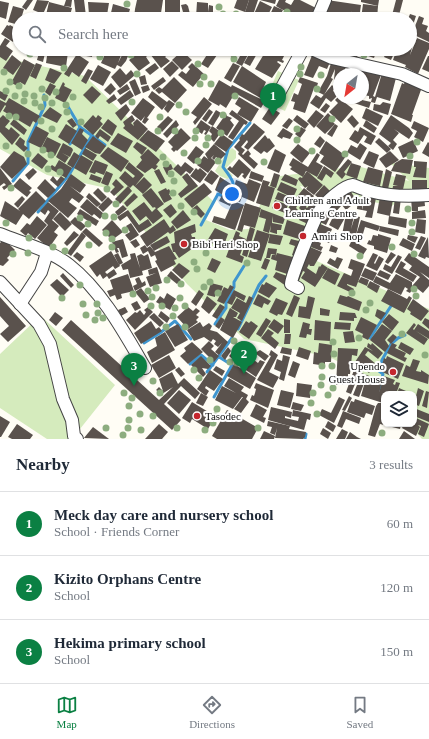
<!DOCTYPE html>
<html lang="en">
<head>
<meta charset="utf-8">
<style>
  body { margin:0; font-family:Georgia,serif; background:#f6f6f7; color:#1f2937 }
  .controls { position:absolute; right:12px; bottom:12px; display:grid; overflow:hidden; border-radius:8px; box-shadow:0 1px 3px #0004 }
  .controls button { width:36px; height:36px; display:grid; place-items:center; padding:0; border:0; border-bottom:1px solid #e0e1e3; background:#fff; color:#1f2937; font:20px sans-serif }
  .compass { position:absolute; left:333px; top:68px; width:36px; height:36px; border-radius:50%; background:#fff; box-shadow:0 1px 3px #0004; rotate:211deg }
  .you { position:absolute; left:232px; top:194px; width:14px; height:14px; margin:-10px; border:3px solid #fff; border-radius:50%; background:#1a73e8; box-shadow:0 0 0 6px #1a73e833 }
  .badge { display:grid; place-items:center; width:26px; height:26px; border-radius:50%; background:#0b8043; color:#fff; font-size:13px; font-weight:700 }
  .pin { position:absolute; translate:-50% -33px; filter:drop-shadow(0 1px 2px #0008) }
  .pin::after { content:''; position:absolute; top:21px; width:14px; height:12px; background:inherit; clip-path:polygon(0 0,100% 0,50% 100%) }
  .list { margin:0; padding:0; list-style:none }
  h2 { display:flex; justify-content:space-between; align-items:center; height:52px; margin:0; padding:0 16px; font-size:17px }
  h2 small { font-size:13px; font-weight:400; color:#747a83 }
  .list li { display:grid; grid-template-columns:26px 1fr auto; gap:12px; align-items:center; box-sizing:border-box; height:64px; padding:0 16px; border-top:1px solid #e0e1e3 }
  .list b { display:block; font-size:15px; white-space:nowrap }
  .list p { margin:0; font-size:13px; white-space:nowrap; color:#747a83 }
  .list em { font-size:13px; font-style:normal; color:#747a83 }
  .icon { flex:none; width:22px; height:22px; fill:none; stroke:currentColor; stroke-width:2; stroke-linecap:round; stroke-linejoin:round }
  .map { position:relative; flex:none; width:429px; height:439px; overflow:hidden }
  .search { position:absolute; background:#fff; box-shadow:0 1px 3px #0004; left:12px; right:12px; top:12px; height:44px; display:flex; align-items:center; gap:10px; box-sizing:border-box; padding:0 14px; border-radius:22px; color:#747a83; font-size:15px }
  .sheet { height:244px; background:#fff }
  nav { display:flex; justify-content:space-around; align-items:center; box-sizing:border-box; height:56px; border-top:1px solid #e0e1e3; background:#fff; font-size:11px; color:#747a83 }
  nav a { display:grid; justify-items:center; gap:2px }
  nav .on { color:#0b8043 }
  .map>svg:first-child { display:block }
  .green { fill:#d5ebbd }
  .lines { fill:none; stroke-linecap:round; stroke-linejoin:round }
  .stream { stroke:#3f96cf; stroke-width:3 }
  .building { fill:#5a524d }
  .minor-casing { stroke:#444; stroke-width:14 }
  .minor { stroke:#fff; stroke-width:12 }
  .tree { fill:#8dad7f }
  .poi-dot { fill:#c4262e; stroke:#fff; stroke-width:1.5 }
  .labels { text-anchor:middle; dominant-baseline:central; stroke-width:4; stroke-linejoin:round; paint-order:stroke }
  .poi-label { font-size:11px; fill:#111; stroke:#fff; text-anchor:start }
</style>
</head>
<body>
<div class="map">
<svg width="429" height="439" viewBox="0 0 429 439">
  <rect width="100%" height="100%" fill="#fffdf5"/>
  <g class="green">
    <path d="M0,53L19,61L85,76L214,202L206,220L230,230L249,229L273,177L342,168L351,164L409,181L389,162L429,168V189L414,186L392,206L300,186L324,219L312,259L429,309V439H422L409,424H414V394H395L392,388L329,357L244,339L187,284L111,189L47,175L0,149Z"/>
    <path d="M278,71L299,80L285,111L265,102Z"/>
    <path d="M232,148L236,151V158L226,168L233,176L227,179L220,176L215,171L227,152Z"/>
    <path d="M38,318H43L115,385L76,434L81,439H47L0,408V354Z"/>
  </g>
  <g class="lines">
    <g class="stream">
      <path d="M67,105L80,127L105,145"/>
      <path d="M70,144L80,127"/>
      <path d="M13,181L28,163V142L45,105L44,95"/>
      <path d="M38,212L69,175L92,135"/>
      <path d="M201,225L218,194L228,198L232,196C237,183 230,177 223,167L228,149L250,123"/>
      <path d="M215,324L226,308V303L234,287V282L244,266"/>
      <path d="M238,329L259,285L266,276"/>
      <path d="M370,338L391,306"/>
      <path d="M144,343L160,333L175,321L191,339"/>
      <path d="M190,364L201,355L213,365"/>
      <path d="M207,372L232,338"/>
      <path d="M380,389L383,374L379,371L382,360L391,344L398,338L405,335"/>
      <path d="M214,397L232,365L219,357"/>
      <path d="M305,439L306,434"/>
    </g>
  </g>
  <g class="building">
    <path d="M27,0H33L26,10L22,7Z"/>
    <path d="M37,0L49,1L43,14L33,10Z"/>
    <path d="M66,0H72L71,7L64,6Z"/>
    <path d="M74,0H84L86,16H76Z"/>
    <path d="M137,0H163L161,13L156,12V19H134L135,9L149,11L135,9Z"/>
    <path d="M165,0H180V13L169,12V16L165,15Z"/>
    <path d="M237,0H249L245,12L234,8Z"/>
    <path d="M249,0H258L253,15L245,12Z"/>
    <path d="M260,0H276L275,4Z"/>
    <path d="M279,0H286L285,2L291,5L294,0H300L316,8V17L308,14L307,16L313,19H304L281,9L276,6Z"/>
    <path d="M327,0L361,5L359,19H352V11L351,19L331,17L330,19H324Z"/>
    <path d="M361,0H379L378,6L361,2Z"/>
    <path d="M396,0H403L398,19H391Z"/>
    <path d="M0,1L9,3L6,19L0,17Z"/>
    <path d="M260,1L272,7L266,19H260L253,16Z"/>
    <path d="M49,2L72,8L69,19L46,15Z"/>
    <path d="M88,2L109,3L107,15H89Z"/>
    <path d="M197,2L208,3V12L209,5L213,6V15L196,17Z"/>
    <path d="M113,4L130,9L128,16L130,17L129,19L110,17Z"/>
    <path d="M186,4L188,6L191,18L185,19L181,5Z"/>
    <path d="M363,4L378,6L377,19H361Z"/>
    <path d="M13,6L24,9L21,19H19V25L8,22Z"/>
    <path d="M274,6L283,10L278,19H268Z"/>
    <path d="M33,12L44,19H28Z"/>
    <path d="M410,14L416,16L412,28L410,27V19H408Z"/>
    <path d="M419,16L424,18L422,24L428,26L426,31L429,33V42L412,34Z"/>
    <path d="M7,25L9,26L10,25L17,29L14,33L17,35L13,42L1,34Z"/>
    <path d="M5,38L10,41L6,46L13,51L6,61L0,57V46Z"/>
    <path d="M417,38L429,43V49L418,74L405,67L406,65L393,60L397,49H410V42L413,44L410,55Z"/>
    <path d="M40,49H46L43,62L37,60Z"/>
    <path d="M48,49H61V51L68,52L66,67L46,63Z"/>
    <path d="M81,49H93L92,57L80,55Z"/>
    <path d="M101,49L123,50L118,63L123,53L128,56L126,61L121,67L117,65L115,69L101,63L105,54L100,52Z"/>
    <path d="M143,49L148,55L146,57L150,63L139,71L129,60Z"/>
    <path d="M155,49H174L165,57L170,61L161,68L150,54Z"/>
    <path d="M218,49H236L238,50L234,58Z"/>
    <path d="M244,49H251L242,66L236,63Z"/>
    <path d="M252,49L258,52L250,66L244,63Z"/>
    <path d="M256,49H285L289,51L287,55L285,54L282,60L284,61L283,63L278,61L277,62L281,65L272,78L255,69L264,54Z"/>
    <path d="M344,49H358L357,60L343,59Z"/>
    <path d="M371,49H377L374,58L368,56Z"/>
    <path d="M388,49H396L391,60L384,57Z"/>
    <path d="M210,50L217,55L208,68L201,64Z"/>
    <path d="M182,51L192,60L182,70L172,60Z"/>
    <path d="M313,53L331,60L327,69L319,66L313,78L304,75Z"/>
    <path d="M77,54L89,62L79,77L72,72L69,77L64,74Z"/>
    <path d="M12,55L22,63L13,75L3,68Z"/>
    <path d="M428,56H429V72L422,69Z"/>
    <path d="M24,59L35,65L25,85L20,82L18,86L11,83Z"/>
    <path d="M332,60L347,64L343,74H339V82L334,80L335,69L331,78L333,79L324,95L318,92L327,76Z"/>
    <path d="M172,61L179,68L170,77L163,69Z"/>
    <path d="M36,63L42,65L36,79L30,76Z"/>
    <path d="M155,63L159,68L150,75L145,70Z"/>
    <path d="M192,63L204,74L193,87L178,75L182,71L186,74L190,69L188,67Z"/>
    <path d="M233,63L240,66L231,82L224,78Z"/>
    <path d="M98,65L111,72L103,86L90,79Z"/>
    <path d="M348,65L361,68L359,74H345Z"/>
    <path d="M242,66L266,82L262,91L266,93L262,99L233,82Z"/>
    <path d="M362,67L381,75L373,96L375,97L382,73L385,74L384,76L396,78L390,101L377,97L375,103L371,102L372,98L369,99V96L363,95V74H360Z"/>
    <path d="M50,68L62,73L54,84L45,80Z"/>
    <path d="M120,68L126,75L131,70L135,75L120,88L111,77Z"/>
    <path d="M88,69L93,71L86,84L81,81Z"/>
    <path d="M145,75L147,84L141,85L139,77Z"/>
    <path d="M163,77L166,81L154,90L151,86Z"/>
    <path d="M174,77L187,90L175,103L162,92L159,94L155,90L159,87L162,89Z"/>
    <path d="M300,77L318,83L316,89L314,88L305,113L293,109L295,102L291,101L294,93L298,95L302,84L298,82Z"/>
    <path d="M135,79L141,93L135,96L129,82Z"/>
    <path d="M219,80L231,87L232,85L238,88L265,101L261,108L235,93L226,108L220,104L219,106L208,100Z"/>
    <path d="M405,81L422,87L412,115H413L411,122L391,114L402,83L404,84Z"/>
    <path d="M63,82L65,84L64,86L72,90L65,103L55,98Z"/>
    <path d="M50,83L56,86L50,96L45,92Z"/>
    <path d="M111,83L116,89L110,95L104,90Z"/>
    <path d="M127,84L130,89L120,95L117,91Z"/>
    <path d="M148,85L150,90L143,93L141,87Z"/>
    <path d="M332,85L335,88L333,91L338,95L331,102L326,98L319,109L310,103L316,95L321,98Z"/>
    <path d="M92,86L101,94L92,104L83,95Z"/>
    <path d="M130,90L134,96L121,105L117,100Z"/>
    <path d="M0,91L8,95L5,101L0,98Z"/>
    <path d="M152,91L167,102L169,100L175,104L168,113L164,109L167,104L162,110L148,97Z"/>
    <path d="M114,94L117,99L109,104L106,101Z"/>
    <path d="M339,96V98L353,109L341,123L329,112L338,103L335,100Z"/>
    <path d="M204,97L212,104L195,125L193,122L197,117L191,113Z"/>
    <path d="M239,97L259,109L251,122L237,114L241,108L235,104Z"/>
    <path d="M9,98L40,116L36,123L33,121L30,127L3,111L6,106L5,105L0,113V100L6,103Z"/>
    <path d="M143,98L155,107L147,118L149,119L145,124L142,122L145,116L141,121L131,113Z"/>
    <path d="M353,98L371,102L369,108L351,102Z"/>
    <path d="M383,102L391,104L388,115L373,110L374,104L380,105Z"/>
    <path d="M326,103L330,106L325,113L320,110Z"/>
    <path d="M126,104L130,110L121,121L115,113Z"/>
    <path d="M50,107L62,115L57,123L42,116Z"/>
    <path d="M270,107L280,113L271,125L262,119Z"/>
    <path d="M366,108L383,116L378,126L362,118Z"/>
    <path d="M209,109L213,112L206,122L202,119Z"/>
    <path d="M216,110L221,113L213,126L208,123Z"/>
    <path d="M232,110L248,122L246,125L244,124L233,140L228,137L239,121L229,114Z"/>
    <path d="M316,110L324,116L314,128L307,121Z"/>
    <path d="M328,113L331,116L329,118L335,124L325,134L316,126Z"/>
    <path d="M226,114L227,116L232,118L230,120L234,125L227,136L216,128Z"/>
    <path d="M3,115L10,121L5,127L9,130L11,127L20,135L12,145L0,132V118Z"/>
    <path d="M93,115L96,118L98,115L102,118L100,121L103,124L93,135L83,126Z"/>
    <path d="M132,115L135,120L127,126L131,123L134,126L133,123L137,119L148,129L138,140L123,128L125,126L123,122Z"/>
    <path d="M297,115L309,124L305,129L293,120Z"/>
    <path d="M352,115L359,123L354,128L347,120Z"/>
    <path d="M391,115L409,128L413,133L409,139L394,129L399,133L393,140L397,144L393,150L388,146L391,143L379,134Z"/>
    <path d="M168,116L173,120L162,132L157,127Z"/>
    <path d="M72,118L77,125L73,128L67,121Z"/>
    <path d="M289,118L293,121L287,129L282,126Z"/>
    <path d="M14,119L27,130L24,135L10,124Z"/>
    <path d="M108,119L117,126L112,136L101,128Z"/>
    <path d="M176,120L179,125L167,138L163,134Z"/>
    <path d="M201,120L211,127L206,135L204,134L206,131L204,130L202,134L195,129Z"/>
    <path d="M366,120L377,128L374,133L363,126Z"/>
    <path d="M414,121L429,128L423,142L414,137L417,131L411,128Z"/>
    <path d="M254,123L265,132L248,150L244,147L248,142L247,140L241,147L245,150L242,154L243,155L248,150L251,154L249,156L258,164L254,169L238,154L239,152L234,147L240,140L239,139L242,134L244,135Z"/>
    <path d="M66,124L77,131L69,144L58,137Z"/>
    <path d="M335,124L338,126L332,137L327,134Z"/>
    <path d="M36,126L49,133L41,148L28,142Z"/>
    <path d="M212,126L221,132L214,142L210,138L212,134L209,131Z"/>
    <path d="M301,127L306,130L300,138L295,134Z"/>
    <path d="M360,127L376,136L371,145L364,142L367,137L364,135L358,144L349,139L355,130L358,132Z"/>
    <path d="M80,128L84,130L82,134L88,140L82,150L71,143Z"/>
    <path d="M181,128L191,138L177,151L176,150L174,152L171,149L173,147L168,142Z"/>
    <path d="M283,128L293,134L290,139L283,137L282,139L277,136Z"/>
    <path d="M100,129L111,137L108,142L100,136L98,139L95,136Z"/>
    <path d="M148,130L165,141L156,152L139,140Z"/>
    <path d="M118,133L133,141L126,153L110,144Z"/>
    <path d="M222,134L233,142L226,152L214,144Z"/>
    <path d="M265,135L268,139L269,138L275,146L267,153L264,151L261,154L253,148Z"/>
    <path d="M93,136L106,146L100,154L95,153L85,147Z"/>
    <path d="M320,136L325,141L320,148L314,144Z"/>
    <path d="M20,137L25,141L24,145L28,148L24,152L15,144Z"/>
    <path d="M47,137L61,144L55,156L41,149Z"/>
    <path d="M379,138L391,149L387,153L375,142Z"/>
    <path d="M413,140L418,151L403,158L398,147Z"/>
    <path d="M326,141L346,156L335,172L320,162L324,156L319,153Z"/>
    <path d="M137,142L147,148L142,155L133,147Z"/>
    <path d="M428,142L429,143V157L422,153Z"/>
    <path d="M63,143L72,148L73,150L70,157L62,153L69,157L65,163L56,157Z"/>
    <path d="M360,143L367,148L360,160L347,152L351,145L357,148Z"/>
    <path d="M214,144L226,154L220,160L216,157L214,160L212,158L214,155L211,158L216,162L208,173L197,165L204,156L208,159L205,154Z"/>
    <path d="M298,144L310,153L302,163L290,153Z"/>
    <path d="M196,146L204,152L194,164L187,158Z"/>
    <path d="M108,147L129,161L121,172L100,156Z"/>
    <path d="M85,148L97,155L93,161L82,154Z"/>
    <path d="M148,149L160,160L156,165L158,166L155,170L152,168L145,173L136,167L142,160L140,157Z"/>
    <path d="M275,149L286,155L279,173L267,168Z"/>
    <path d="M14,151L24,157L27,164L12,179L0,167Z"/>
    <path d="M369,151L379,155L374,168L363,163Z"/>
    <path d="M390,151L399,160L386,168L379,159Z"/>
    <path d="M74,152L80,156L73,168L67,164Z"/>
    <path d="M38,153L48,161L42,169L31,161Z"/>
    <path d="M317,153L320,155L316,162L323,166L317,177L306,171L303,177L290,169L292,167L289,165L293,158L308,167Z"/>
    <path d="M81,155L93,162L86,175L74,168Z"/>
    <path d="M239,159L251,170L245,179L242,176L244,174L242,173L238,178L227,169L230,166L232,168Z"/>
    <path d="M348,159L352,162L344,172L346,174L342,179L336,173Z"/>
    <path d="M402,159L413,160L410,174L391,171L395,163Z"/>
    <path d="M59,160L72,168L66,178L49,168L52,165L55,167Z"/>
    <path d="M95,160L108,165L104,175L96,172L95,174L89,172Z"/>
    <path d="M414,161L427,162L426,178L413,177L416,167H414Z"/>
    <path d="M129,162L144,175L135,186L144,177L152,185L143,194L133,185L130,188L119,178L125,171L133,178L135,176L125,168Z"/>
    <path d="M185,162L194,169L190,174L186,171L181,176L173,169L178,164L181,167Z"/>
    <path d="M351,163L361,166L357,179L346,175Z"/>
    <path d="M171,164L173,169L168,171L170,174L167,175L163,167Z"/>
    <path d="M324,166L334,173L331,178L326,174L322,181L317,178Z"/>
    <path d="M368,167L383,171L380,186L363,182Z"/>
    <path d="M0,168L12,184L4,190L2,187L6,185L4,183L0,186Z"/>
    <path d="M33,168L37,172L29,180L25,175Z"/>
    <path d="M196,168L198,170L200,168L207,174L200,183L190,176Z"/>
    <path d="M159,169L166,182L161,184L154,171Z"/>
    <path d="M386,169L392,172L388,189L382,187Z"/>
    <path d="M211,170L219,176L212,185L204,180Z"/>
    <path d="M106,171L113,174L108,186L101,183Z"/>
    <path d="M251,171L264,176L262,182L249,178Z"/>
    <path d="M307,171L323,185L314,195L306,189L308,186L305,188L298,179L300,177L302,178Z"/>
    <path d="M187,173L198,186L181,198L178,194L188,185L182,177Z"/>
    <path d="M274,173L280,175L279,178L275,177L279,178L276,188L270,186Z"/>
    <path d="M71,174L86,185L80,193L70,186L84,197L79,203L65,193L72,198L69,202L77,208L68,218L54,206L62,197L54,206L48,201L61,189Z"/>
    <path d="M91,174L102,178L100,183L89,179Z"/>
    <path d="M285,174L298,180L296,186L281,180Z"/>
    <path d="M396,174L406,176L402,194L392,192L393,186H398L393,185Z"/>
    <path d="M53,176L57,181L61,176L65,179L58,187L50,180Z"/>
    <path d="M220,177L234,186L233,192L226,188L229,191L226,197L215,190Z"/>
    <path d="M20,178L32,188L29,191L31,192L27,197L13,186Z"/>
    <path d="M45,179L56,190L48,198L37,188Z"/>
    <path d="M116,179L124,187L114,196L110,192L115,187L112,184Z"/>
    <path d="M249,179L261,184L254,202L242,197L240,202L234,200L238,188L234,187L236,180L247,184Z"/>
    <path d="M263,180L270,182L268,186L275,188L269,207L256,203Z"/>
    <path d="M412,180H427V193L412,194Z"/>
    <path d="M281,182L297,189L293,198L277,190Z"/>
    <path d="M204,183L212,192L192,208L184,199Z"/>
    <path d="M324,185L334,195L324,203L315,195Z"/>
    <path d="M128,186L132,191L120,204L115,199Z"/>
    <path d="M98,188L107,197L102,202L93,193Z"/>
    <path d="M151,188L164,204L157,209L163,216L153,224L146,216L140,221L132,211L144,202L152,212L156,208L154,207L153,208L142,195Z"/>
    <path d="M166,188L167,190L169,189L171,193L169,194L172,199L164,203L158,192Z"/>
    <path d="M304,188L314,196L306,207L307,208L315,198L323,204L313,215L305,209L303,212L299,208L302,204L295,199Z"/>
    <path d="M349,189L357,201L346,210L337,199Z"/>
    <path d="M36,191L46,201L29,219L23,214L16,225L0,216L5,201L20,211L18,209Z"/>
    <path d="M278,192L293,198L290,204L275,199Z"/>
    <path d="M89,193L101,204L97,207L86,197Z"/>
    <path d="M134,193L138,197L127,207L124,203Z"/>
    <path d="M222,195L232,201L230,206L219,201Z"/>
    <path d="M22,196L25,199L18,208L14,204Z"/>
    <path d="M424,196L425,206L418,207V211H412L411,198Z"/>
    <path d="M108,197L113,202L103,212L98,207Z"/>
    <path d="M370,197L376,198L372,218L365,217L367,211L362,210L365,198L369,199Z"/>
    <path d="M380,197L393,200L390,216L377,213Z"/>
    <path d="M358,198L363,199L362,210L357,209Z"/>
    <path d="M395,198H401L399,214L393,213Z"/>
    <path d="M87,199L104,214L100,219L94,214L92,216L80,207Z"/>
    <path d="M275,200L288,205L285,213L272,208Z"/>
    <path d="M335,200L341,206L333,215L325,207Z"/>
    <path d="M233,201L244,205L235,230L212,222L214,216L225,219Z"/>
    <path d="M48,202L59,211L52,220L59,226L54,232L58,235L49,248L37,238L48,225L44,221L50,212L48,210L45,215L40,211Z"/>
    <path d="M245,203L261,208L255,228L244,225L242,232L237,230Z"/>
    <path d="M291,203L297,206L296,208L298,210L297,213L300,215L297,219L286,213Z"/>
    <path d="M171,204L177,212L170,218L163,210Z"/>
    <path d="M123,205L127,209L118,216L115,212Z"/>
    <path d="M197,205L205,214L201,218L192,209Z"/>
    <path d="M80,209L99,221L96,226L77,214Z"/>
    <path d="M261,209L285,218L283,224L273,222V216L272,223L282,225L281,230H277V234L270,232L271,225L269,233L263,231L266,219L259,217Z"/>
    <path d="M321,209L331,215L326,225L316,220Z"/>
    <path d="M128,210L139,225L148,219L152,225L139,233L127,216L120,221L117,217Z"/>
    <path d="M183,210L191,220L177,229L171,222Z"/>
    <path d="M425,210L426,218L412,219V212Z"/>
    <path d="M60,212L72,224L65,231L53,219Z"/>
    <path d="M335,213L338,215L339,213L346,216L338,230L329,225Z"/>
    <path d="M302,214L311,218L308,224L299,220Z"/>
    <path d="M346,214L354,216L351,229L355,216L360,217L355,240L342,235Z"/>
    <path d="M37,216L47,225L35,239L28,233L26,236L20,231L27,223L30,225Z"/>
    <path d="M389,216L407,219L406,228L388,224Z"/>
    <path d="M75,217L86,226L81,231L70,222Z"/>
    <path d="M164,219L170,228L173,225L176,230L170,234L168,232L147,247L140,236Z"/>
    <path d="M417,219L426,220L425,234L415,232Z"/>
    <path d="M112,220L123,232L112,240L102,230Z"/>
    <path d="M287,220L308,227L305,241L283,234Z"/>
    <path d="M361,220L380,226L378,231L365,227L362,237L356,235Z"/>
    <path d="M131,223L139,235L130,241L125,235L130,232L126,226Z"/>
    <path d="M318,223L332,229L329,237L331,239L329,243L313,235Z"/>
    <path d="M195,224L196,232L191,234L192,237H195L196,246L179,258L175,252H173L171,244L175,243L174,232Z"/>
    <path d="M380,226L399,230L398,236L379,231Z"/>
    <path d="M250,227L255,229L247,257L242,255Z"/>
    <path d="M86,228L103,243L99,247L82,232Z"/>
    <path d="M215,228L228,234L223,248L207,241Z"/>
    <path d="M257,230L270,234L261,261L248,257Z"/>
    <path d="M74,231L79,235L67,246L64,243Z"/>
    <path d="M236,231L240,233L239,236L246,239L240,255L244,257L242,263L226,257Z"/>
    <path d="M82,232L86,236L71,256L67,253Z"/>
    <path d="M270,234L283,236L280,245L268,243Z"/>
    <path d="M378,234L391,238L387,253L374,249V246L367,244L369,240L371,241L373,235L378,236Z"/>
    <path d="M408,235L418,237L415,243L407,239Z"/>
    <path d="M167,236L170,242L154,251L150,245Z"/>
    <path d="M421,236L426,238L420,250L415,248Z"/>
    <path d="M428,237L429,258L426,257L425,259L418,256Z"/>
    <path d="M403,238L415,244L412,251L399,245Z"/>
    <path d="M4,239L15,250L7,258L9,260L3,266L0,265V243Z"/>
    <path d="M123,239L128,256L122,258L119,248H117L119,252L116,253L112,242Z"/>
    <path d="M136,239L140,245L135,248L130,242Z"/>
    <path d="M291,239L303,242L297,257L292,255L295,246L289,244Z"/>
    <path d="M313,240L321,243L320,246L323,247L321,251L311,247Z"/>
    <path d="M352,240L367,249L363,255L349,246Z"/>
    <path d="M145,245L147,248L150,246L155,252L169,246L177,259L174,260L176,264L161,272L155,261L157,260L155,255L151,257L148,251L143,254L140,248Z"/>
    <path d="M331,245L338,248L336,253L329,251Z"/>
    <path d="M310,247L322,252L314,266H310L309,264L307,268L316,274L319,266L320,267L322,264L328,268L315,287L301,278L305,272L303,271L298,283L292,280Z"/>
    <path d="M268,248L277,249L276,255L271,254L270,258H266Z"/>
    <path d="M111,251L120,266L115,269L113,266L105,272L107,274L114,269L117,274L109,279L107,276L103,279L100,274L97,277L89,266Z"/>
    <path d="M77,252L84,257L80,262L73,256Z"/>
    <path d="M391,252L396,255L388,264L385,262Z"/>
    <path d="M118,253L123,263L119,265L114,255Z"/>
    <path d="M135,253L140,268L137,256L141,254L144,256L148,254L152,268L142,271L143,275L130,278L128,269L123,270L121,265L131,259L130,254Z"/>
    <path d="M277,253L297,258L290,275L275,270L277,261L271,259L272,255H276L275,258Z"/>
    <path d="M373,253L378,255L374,263L375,264L379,256L384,259L377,271L366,266Z"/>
    <path d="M409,253L429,267V278L420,272L429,280V286L423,293L414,286L410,293L406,291L408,289L405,287L401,295L373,282L376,276L390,283L396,274L412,282V286L420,277L409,270L412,266L404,260Z"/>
    <path d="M398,255L402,257L392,274L383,269L385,264L391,267Z"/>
    <path d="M337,257L343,259L338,269L327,263L330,258L335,261Z"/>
    <path d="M212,258L221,262L215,273L207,269Z"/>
    <path d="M265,258L270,260L266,270L261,268Z"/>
    <path d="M351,259L365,264L356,287L347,284V285L354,289L352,293L337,286L344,273L351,276L353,270L348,268Z"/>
    <path d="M401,261L406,264L403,268L417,276L413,282L395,272Z"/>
    <path d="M179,263L190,271L182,279L172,270Z"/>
    <path d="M157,267L162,283L150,287L146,277L156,273L149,275L148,270Z"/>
    <path d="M328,268L340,274L335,285L322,278Z"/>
    <path d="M365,268L377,273L373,281L361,276Z"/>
    <path d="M380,270L391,275L388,280L377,275Z"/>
    <path d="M171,271L181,280L177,284L167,276Z"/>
    <path d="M276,272L290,277L286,286L273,277Z"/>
    <path d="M63,273L74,285L71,288L60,276Z"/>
    <path d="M128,274L134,291L121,294L122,298L117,300L115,295L110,297L107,291L113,289L110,280Z"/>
    <path d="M139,277L142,283L145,281L146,285L135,291L133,286L137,284L135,279Z"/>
    <path d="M361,277L369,280L367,286L358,282Z"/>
    <path d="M57,279L69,290L62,297L50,285Z"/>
    <path d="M370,281L380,286L377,293L367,287Z"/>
    <path d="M266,282L277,288L269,298L258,292L262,284L264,285Z"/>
    <path d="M211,283L223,286L221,292L216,291L215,297L207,295Z"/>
    <path d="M230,285L234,287L224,304L217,301L224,287L228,289Z"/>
    <path d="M141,288L150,299L144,303L135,292Z"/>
    <path d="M388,289L407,299L409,296L412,298L404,313L381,301Z"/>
    <path d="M199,290L204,294L196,306L191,302Z"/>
    <path d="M234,290L246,296L244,301L235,296L236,297L232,305L227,303Z"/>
    <path d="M167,293L176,299L170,310L156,302L160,296L164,299Z"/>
    <path d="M258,294L271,301L268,305L264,303L262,308L253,304Z"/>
    <path d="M294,295L300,298L292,317L286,314Z"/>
    <path d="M340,295L347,297L348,296L362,302L359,311L337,303Z"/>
    <path d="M207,296L217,304L209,314L201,307Z"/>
    <path d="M249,296L253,298L242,321L237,318L240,313L231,308L237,298L246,303Z"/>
    <path d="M308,296L315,298L310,319L298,317L299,306L306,307Z"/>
    <path d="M0,297L26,326L8,342L0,334L9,326L0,316Z"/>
    <path d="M276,298L288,303L282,315L278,314L277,316L269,312Z"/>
    <path d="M413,299L429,311L421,321L410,314L411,312L407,309Z"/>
    <path d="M137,301L141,308L135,311L131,304Z"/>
    <path d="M220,304L225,307L217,319L212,316Z"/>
    <path d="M125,307L128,312L121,316L118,310Z"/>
    <path d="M148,307L153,312L135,330L126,320L135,312L137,313L140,310L144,315L146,312L144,310Z"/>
    <path d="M188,307L193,311L196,308L200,311L196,315L199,317L196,320L198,322L188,329L177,317Z"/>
    <path d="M230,308L238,313L236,317H233L242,322L233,338L220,330Z"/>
    <path d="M320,308L330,310L329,316L320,315Z"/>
    <path d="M377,309L386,313L381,320L375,316Z"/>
    <path d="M161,311L170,318L167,323L158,316Z"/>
    <path d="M55,312L63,318L56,326L49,320Z"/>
    <path d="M340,312L355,313L357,318H354V321L339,320Z"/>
    <path d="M154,313L164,323L160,327L149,317Z"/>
    <path d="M389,314L399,322L392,331L382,322Z"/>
    <path d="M221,317L225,320L219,329L215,326Z"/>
    <path d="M361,317L377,325L368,340L362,337L363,334L355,330Z"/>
    <path d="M266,318L271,321L261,337L256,334Z"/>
    <path d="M425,318L429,320V329L422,323Z"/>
    <path d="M274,319L284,326L278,334L268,327Z"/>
    <path d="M284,319L290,320V333H284Z"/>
    <path d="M71,320L159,400L173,387L162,394L156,390L159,387L163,391L159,379L172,372L178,384L184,378L200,393L195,399L181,386L164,404L181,420L172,430L62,330Z"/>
    <path d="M315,320L331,322L330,341L314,340Z"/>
    <path d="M151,321L156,329L159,327L162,331L141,344L134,333Z"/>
    <path d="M246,321L249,323L251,321L258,326L249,339L239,332Z"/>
    <path d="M200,322L203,327L209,323L212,326L210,330L217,332L228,342L219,355L215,352L222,343L218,347L214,344L216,341L213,339L211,342L204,337L194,341L187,330Z"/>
    <path d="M303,322L310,324L309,329H312L311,335L307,334L306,338L299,337Z"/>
    <path d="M335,322L351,323L350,330L334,329Z"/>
    <path d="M414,323L416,325L413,329L414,330L418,324L429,331V339L416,331L428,339L424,345L406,333Z"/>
    <path d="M178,324L188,340L175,347L165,331Z"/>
    <path d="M382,324L392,331L385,340L389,346L385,352L370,340Z"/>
    <path d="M268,329L274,333L271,336L279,343L275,349L261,338Z"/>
    <path d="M353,331L355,342L345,343L343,332Z"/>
    <path d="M165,332L175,350L152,363L147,352L157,346L155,338Z"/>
    <path d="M285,334H291L290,344H284Z"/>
    <path d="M393,334L397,337L391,344L387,340Z"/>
    <path d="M209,341L214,346L211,349L219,356L214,362L201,349Z"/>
    <path d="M242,341L252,350L237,363L229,356Z"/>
    <path d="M192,342L203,352L188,364L180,356L186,351L184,348Z"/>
    <path d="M401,342L414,349L410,355L398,348Z"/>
    <path d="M319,343L332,345L331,362H325V364L320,365L313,364L314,352L318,353Z"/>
    <path d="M368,343L371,345L372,343L383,353L378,359L368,351L365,355L376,364L369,373L355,362L365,347L373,351L367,347Z"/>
    <path d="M392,343L397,345L395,348L406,353L404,357L407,358L405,362L387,353Z"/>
    <path d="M228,347L231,351L225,360L221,356Z"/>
    <path d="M282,347L292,349L291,355L280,353Z"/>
    <path d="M299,347L311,351L308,360L296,356Z"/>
    <path d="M338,348L358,349L357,356L352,355L350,374H348V381L343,380V385H336Z"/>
    <path d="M260,350L269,356L265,361L255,353Z"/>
    <path d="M271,350L278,355L269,372L279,377L273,388L257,380L271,356L269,355Z"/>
    <path d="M250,353L256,357L254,360L258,363L260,360L265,362L256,377L240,366L241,362L244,361Z"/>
    <path d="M169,355L176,368L159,378L151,365Z"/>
    <path d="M283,355L290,357L284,381L279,379L281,372L274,369L277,359L282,361Z"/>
    <path d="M201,356L211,366L208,369L202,368L206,374L203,377L191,365Z"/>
    <path d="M387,356L404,364L398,379L380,371L384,358L386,359Z"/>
    <path d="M413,359L420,361L416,371L421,372V370L429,375L428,384L402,376L406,365L410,367Z"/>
    <path d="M293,361L300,364L295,378L288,375Z"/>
    <path d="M234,364L256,378L250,389L227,376Z"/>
    <path d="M216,366L225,371L222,376L213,370Z"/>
    <path d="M179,367L185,374L181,377L175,370Z"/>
    <path d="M210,370L223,379L214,391L206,386L205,388L209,391L206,396L197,389Z"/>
    <path d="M354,370L382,381L379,393L384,376L395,380L393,384L395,385L396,382L400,383L396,394H384V424H401L400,429L380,424L375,437L368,435L376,406L378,403H383L361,396L366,378L359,397L353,395L359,380L357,379L351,394L346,392Z"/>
    <path d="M229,378L244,387L241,391L248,395L246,399L249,402L241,413L234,409L243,397H242L233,409L215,400L222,386L236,393L224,386Z"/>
    <path d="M256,383L274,390L268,408L250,400L252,395L254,396L255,393L256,389L254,388Z"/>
    <path d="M297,383L312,385L310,398L296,396Z"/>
    <path d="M399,388L413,394H397Z"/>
    <path d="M418,388L424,391L419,406L414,404Z"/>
    <path d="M179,390L191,400L179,414L167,403Z"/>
    <path d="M281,390L294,393L290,408L277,405Z"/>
    <path d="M426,391L429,392L427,408L422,406Z"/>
    <path d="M201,393L208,397L203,406L196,403Z"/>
    <path d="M349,396L352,398L345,411L342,410Z"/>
    <path d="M339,397L345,400L334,423L319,415L322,409L331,413Z"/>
    <path d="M355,399L375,406L372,415L366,413L364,418L347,412L351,401L354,402Z"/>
    <path d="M192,402L210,413V418L213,420L208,429L192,419L190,423L182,418Z"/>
    <path d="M293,402L304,405L301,411L291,409Z"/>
    <path d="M256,404L267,410L263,417L266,418L264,423L250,416Z"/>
    <path d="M271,407L292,412L291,418L285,416V418L298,421L299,417L292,416L293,410L311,414L310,420L307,419L304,430L268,420Z"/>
    <path d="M414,408L429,414V422L414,416Z"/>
    <path d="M227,410L258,428L252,439H217L212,436Z"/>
    <path d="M343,411L361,418L359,424L346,419L342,428L337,426Z"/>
    <path d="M0,416L10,422L1,437H0Z"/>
    <path d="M414,417L429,424L424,437L418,434L421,426L418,425L420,427L416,436L402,428L404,424H414Z"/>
    <path d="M268,421L290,426L289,429L306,432L305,437L303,439L275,438L277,428L275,435L270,433L272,427L267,426Z"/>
    <path d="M328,421L336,426L333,432L325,427Z"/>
    <path d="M17,424L33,435L30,439H12L8,437Z"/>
    <path d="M159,424L168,432L162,439H145Z"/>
    <path d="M93,427L109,439L84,438Z"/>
    <path d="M323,428L331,433L328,439L320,434Z"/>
    <path d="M342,429L348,432L345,439H336Z"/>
    <path d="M264,431L275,436L274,439H260Z"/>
    <path d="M404,431L415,439H399Z"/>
    <path d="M350,432L357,437L361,439H346Z"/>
  </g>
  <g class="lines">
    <g class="minor-casing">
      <g id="minor">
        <path d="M317,19L325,0"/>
        <path d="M312,49L332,58L402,74L429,86"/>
        <path d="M274,102L303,49"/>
        <path d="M0,234C22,243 50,250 69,265C102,291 124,332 145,368"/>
        <path d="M0,282L39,324L50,344L63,399L72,420L74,436L77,439"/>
        <path d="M298,288L291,284C291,277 316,214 321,209C327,201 343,186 353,185C378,196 402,197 429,195"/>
        <path d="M20,304L41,272L47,253"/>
      </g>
    </g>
    <use href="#minor" class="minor"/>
  </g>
  <g class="tree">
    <circle cx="127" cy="4" r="3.5"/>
    <circle cx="219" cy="7" r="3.5"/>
    <circle cx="287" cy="12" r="3.5"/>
    <circle cx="223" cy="14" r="3.5"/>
    <circle cx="236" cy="14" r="3.5"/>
    <circle cx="30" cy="54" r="3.5"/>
    <circle cx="131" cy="55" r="3.5"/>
    <circle cx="364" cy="55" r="3.5"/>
    <circle cx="100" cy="57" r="3.5"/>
    <circle cx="234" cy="59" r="3.5"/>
    <circle cx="198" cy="64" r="3.5"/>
    <circle cx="301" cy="67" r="3.5"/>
    <circle cx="64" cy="68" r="3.5"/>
    <circle cx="4" cy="72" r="3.5"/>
    <circle cx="137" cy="74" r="3.5"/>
    <circle cx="300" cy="74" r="3.5"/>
    <circle cx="321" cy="75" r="3.5"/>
    <circle cx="204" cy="77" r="3.5"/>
    <circle cx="10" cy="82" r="3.5"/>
    <circle cx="200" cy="84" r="3.5"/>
    <circle cx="211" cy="84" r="3.5"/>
    <circle cx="19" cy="86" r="3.5"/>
    <circle cx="42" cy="89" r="3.5"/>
    <circle cx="317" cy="89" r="3.5"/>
    <circle cx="6" cy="91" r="3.5"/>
    <circle cx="56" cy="92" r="3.5"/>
    <circle cx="25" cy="94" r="3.5"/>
    <circle cx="15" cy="96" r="3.5"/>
    <circle cx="34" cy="96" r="3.5"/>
    <circle cx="235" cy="96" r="3.5"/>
    <circle cx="73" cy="97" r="3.5"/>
    <circle cx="45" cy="98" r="3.5"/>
    <circle cx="24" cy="101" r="3.5"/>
    <circle cx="132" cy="102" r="3.5"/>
    <circle cx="35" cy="103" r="3.5"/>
    <circle cx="52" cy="103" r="3.5"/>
    <circle cx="66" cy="105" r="3.5"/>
    <circle cx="179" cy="105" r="3.5"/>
    <circle cx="41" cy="107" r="3.5"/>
    <circle cx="67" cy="112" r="3.5"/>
    <circle cx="186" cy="112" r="3.5"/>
    <circle cx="223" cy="115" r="3.5"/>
    <circle cx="9" cy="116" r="3.5"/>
    <circle cx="16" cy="117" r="3.5"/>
    <circle cx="160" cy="117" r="3.5"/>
    <circle cx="332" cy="119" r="3.5"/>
    <circle cx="41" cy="121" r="3.5"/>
    <circle cx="81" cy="122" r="3.5"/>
    <circle cx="52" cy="129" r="3.5"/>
    <circle cx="297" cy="129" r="3.5"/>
    <circle cx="158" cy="131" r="3.5"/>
    <circle cx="175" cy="131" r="3.5"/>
    <circle cx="196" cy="131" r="3.5"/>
    <circle cx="221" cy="133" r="3.5"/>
    <circle cx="195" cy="138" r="3.5"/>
    <circle cx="208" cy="138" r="3.5"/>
    <circle cx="297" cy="140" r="3.5"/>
    <circle cx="417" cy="142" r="3.5"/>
    <circle cx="206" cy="145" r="3.5"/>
    <circle cx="6" cy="146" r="3.5"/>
    <circle cx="43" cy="150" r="3.5"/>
    <circle cx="312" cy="151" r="3.5"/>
    <circle cx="184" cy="153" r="3.5"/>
    <circle cx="28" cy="154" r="3.5"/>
    <circle cx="345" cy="154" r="3.5"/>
    <circle cx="51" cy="155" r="3.5"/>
    <circle cx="410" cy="156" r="3.5"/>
    <circle cx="163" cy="157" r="3.5"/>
    <circle cx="198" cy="161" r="3.5"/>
    <circle cx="218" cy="161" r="3.5"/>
    <circle cx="264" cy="162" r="3.5"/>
    <circle cx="166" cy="164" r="3.5"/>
    <circle cx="48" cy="169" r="3.5"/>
    <circle cx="60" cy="172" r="3.5"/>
    <circle cx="171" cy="174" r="3.5"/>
    <circle cx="174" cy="181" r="3.5"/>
    <circle cx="11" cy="188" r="3.5"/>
    <circle cx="107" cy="189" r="3.5"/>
    <circle cx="173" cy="193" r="3.5"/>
    <circle cx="116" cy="204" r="3.5"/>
    <circle cx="181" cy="206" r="3.5"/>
    <circle cx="408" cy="209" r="3.5"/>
    <circle cx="194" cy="212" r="3.5"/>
    <circle cx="105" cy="216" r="3.5"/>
    <circle cx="114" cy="217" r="3.5"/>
    <circle cx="80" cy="218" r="3.5"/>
    <circle cx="6" cy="223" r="3.5"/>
    <circle cx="412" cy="223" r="3.5"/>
    <circle cx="88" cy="224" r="3.5"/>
    <circle cx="125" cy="230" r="3.5"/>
    <circle cx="412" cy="232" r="3.5"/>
    <circle cx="106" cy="233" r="3.5"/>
    <circle cx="29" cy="238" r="3.5"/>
    <circle cx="112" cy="239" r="3.5"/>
    <circle cx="89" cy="245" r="3.5"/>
    <circle cx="53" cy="247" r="3.5"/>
    <circle cx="112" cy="247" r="3.5"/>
    <circle cx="392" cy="247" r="3.5"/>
    <circle cx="65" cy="251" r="3.5"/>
    <circle cx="28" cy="253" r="3.5"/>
    <circle cx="206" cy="253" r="3.5"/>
    <circle cx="13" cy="254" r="3.5"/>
    <circle cx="414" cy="254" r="3.5"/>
    <circle cx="360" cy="256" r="3.5"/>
    <circle cx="194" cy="262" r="3.5"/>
    <circle cx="247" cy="263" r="3.5"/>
    <circle cx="197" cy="269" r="3.5"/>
    <circle cx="167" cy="280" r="3.5"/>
    <circle cx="210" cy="282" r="3.5"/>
    <circle cx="181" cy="284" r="3.5"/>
    <circle cx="80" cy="285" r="3.5"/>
    <circle cx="204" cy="287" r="3.5"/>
    <circle cx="156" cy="288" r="3.5"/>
    <circle cx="414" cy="289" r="3.5"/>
    <circle cx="148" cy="291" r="3.5"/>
    <circle cx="218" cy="293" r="3.5"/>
    <circle cx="352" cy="293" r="3.5"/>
    <circle cx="133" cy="294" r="3.5"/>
    <circle cx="416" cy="296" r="3.5"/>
    <circle cx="152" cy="297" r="3.5"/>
    <circle cx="62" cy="298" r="3.5"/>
    <circle cx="180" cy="298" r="3.5"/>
    <circle cx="370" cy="303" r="3.5"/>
    <circle cx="83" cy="304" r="3.5"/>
    <circle cx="97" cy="304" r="3.5"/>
    <circle cx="151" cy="306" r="3.5"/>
    <circle cx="162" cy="306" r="3.5"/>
    <circle cx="185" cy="306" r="3.5"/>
    <circle cx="175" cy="308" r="3.5"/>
    <circle cx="366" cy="310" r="3.5"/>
    <circle cx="98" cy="313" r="3.5"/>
    <circle cx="86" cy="315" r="3.5"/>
    <circle cx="173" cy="316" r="3.5"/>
    <circle cx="103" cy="318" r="3.5"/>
    <circle cx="95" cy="320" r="3.5"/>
    <circle cx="166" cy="327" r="3.5"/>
    <circle cx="185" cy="327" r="3.5"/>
    <circle cx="402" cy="334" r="3.5"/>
    <circle cx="359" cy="338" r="3.5"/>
    <circle cx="234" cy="341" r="3.5"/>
    <circle cx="333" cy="342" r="3.5"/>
    <circle cx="334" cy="354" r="3.5"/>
    <circle cx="425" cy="355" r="3.5"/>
    <circle cx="210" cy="360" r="3.5"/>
    <circle cx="230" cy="362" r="3.5"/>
    <circle cx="237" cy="363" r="3.5"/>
    <circle cx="322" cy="366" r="3.5"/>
    <circle cx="332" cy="366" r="3.5"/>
    <circle cx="375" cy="368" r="3.5"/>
    <circle cx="194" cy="370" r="3.5"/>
    <circle cx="322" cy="377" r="3.5"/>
    <circle cx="199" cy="378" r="3.5"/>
    <circle cx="153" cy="381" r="3.5"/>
    <circle cx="321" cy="385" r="3.5"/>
    <circle cx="333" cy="388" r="3.5"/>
    <circle cx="124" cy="393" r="3.5"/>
    <circle cx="160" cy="393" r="3.5"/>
    <circle cx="313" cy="393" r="3.5"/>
    <circle cx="328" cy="395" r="3.5"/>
    <circle cx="132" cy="398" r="3.5"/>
    <circle cx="311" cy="403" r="3.5"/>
    <circle cx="129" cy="406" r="3.5"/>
    <circle cx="217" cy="409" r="3.5"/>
    <circle cx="140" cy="414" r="3.5"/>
    <circle cx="317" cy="414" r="3.5"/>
    <circle cx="153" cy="416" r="3.5"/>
    <circle cx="215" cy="416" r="3.5"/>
    <circle cx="129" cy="420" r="3.5"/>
    <circle cx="213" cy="423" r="3.5"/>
    <circle cx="106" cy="428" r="3.5"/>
    <circle cx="128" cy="428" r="3.5"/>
    <circle cx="177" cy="428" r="3.5"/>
    <circle cx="258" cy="428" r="3.5"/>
    <circle cx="141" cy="430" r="3.5"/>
    <circle cx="205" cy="430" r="3.5"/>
    <circle cx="382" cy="433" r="3.5"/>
    <circle cx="123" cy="435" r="3.5"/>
  </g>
  <g class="poi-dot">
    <circle cx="277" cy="206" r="4"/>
    <circle cx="303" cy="236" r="4"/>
    <circle cx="184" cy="244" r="4"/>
    <circle cx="393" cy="372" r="4"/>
    <circle cx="197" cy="416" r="4"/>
  </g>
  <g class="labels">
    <g class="poi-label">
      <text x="285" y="200">Children and Adult<tspan x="285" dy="13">Learning Centre</tspan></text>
      <text x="311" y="236">Amiri Shop</text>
      <text x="192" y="244">Bibi Heri Shop</text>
      <text x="385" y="366" text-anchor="end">Upendo<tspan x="385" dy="13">Guest House</tspan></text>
      <text x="205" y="416">Tasodec</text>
    </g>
  </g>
</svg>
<div class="controls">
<button><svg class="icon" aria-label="layers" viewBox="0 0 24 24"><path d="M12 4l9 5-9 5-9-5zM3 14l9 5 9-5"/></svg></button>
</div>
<svg class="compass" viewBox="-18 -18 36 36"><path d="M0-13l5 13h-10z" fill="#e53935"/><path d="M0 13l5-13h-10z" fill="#747a83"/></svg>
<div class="you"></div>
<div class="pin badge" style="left:273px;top:116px">1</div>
<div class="pin badge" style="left:244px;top:374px">2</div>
<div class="pin badge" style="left:134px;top:386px">3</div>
<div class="search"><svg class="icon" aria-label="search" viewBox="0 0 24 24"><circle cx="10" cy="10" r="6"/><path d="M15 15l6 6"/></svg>Search here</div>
</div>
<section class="sheet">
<h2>Nearby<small>3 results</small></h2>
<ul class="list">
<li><span class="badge">1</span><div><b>Meck day care and nursery school</b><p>School · Friends Corner</p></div><em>60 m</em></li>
<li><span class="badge">2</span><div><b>Kizito Orphans Centre</b><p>School</p></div><em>120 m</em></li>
<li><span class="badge">3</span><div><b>Hekima primary school</b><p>School</p></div><em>150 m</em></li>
</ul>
</section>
<nav>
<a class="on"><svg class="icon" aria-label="map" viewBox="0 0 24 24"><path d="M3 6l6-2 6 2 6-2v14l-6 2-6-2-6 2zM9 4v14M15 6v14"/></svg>Map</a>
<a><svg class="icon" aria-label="directions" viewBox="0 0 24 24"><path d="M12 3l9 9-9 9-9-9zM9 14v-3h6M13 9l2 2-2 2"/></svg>Directions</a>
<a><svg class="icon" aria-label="saved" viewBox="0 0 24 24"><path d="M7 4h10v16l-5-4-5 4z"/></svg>Saved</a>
</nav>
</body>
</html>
